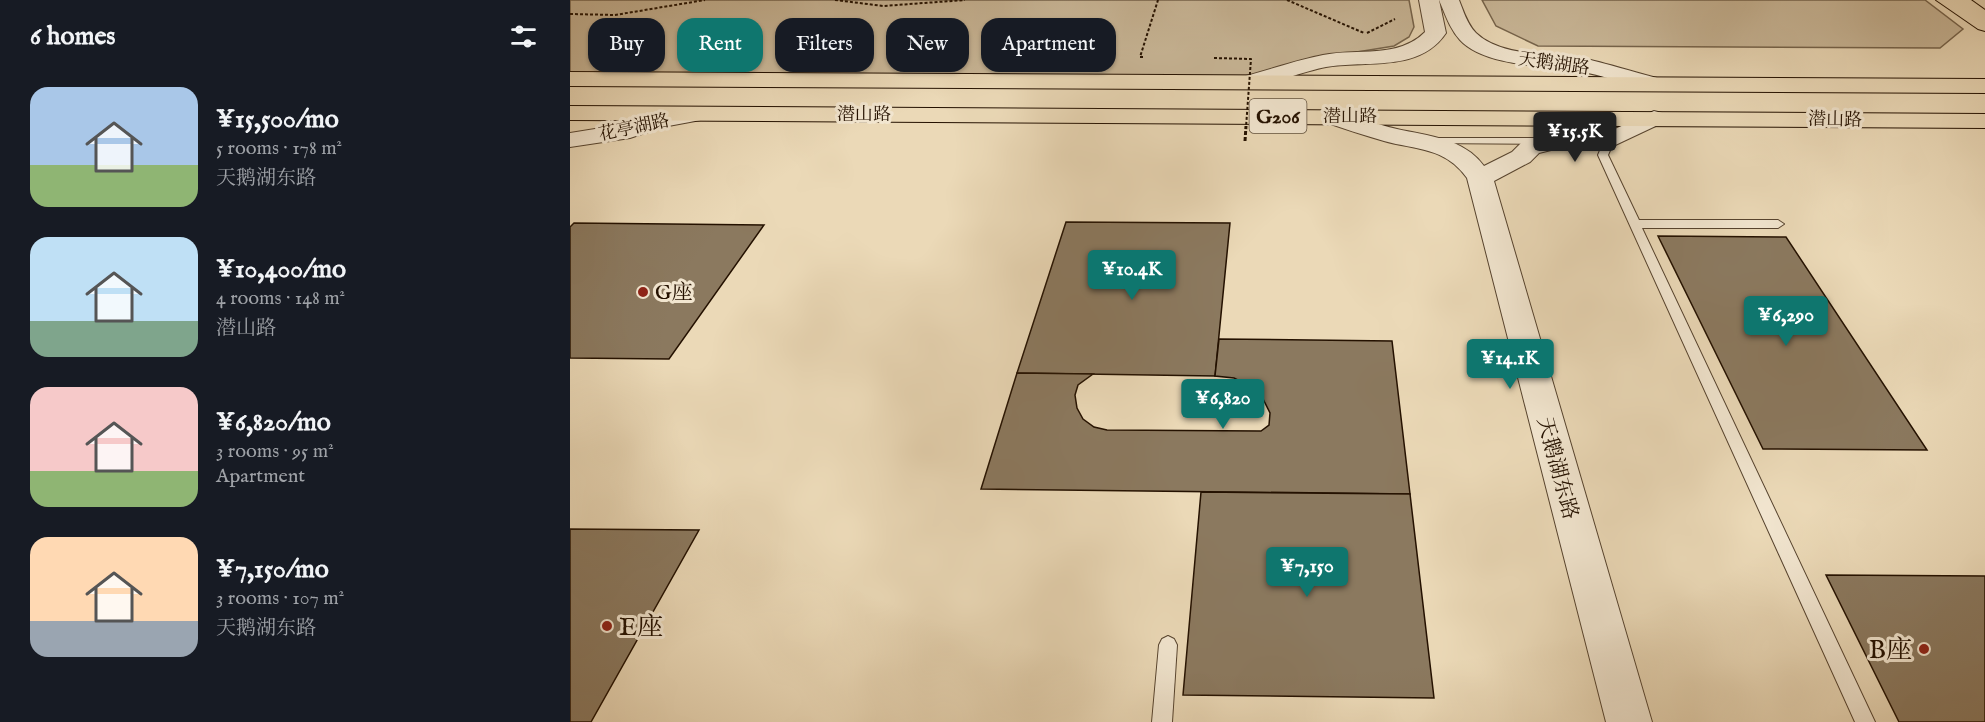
<!DOCTYPE html>
<html lang="en">
<head>
<meta charset="utf-8">
<style>
	body { margin:0; font-family:"IM FELL English","Noto Serif SC",serif; background:#20242c; color:#f1f3f6; height:100vh; display:flex; flex-direction:column; font-size:22px; white-space:nowrap }
	* { box-sizing:border-box; margin:0 }
	p { font-size:20px; color:#9ea1a6 }
	.icon { flex:none; width:33px; height:33px; fill:none; stroke:currentColor; stroke-width:2; stroke-linecap:round; stroke-linejoin:round }
	.map { position:relative; flex:1; overflow:hidden }
	.drawer { display:flex; flex-direction:column; background:#171b24; width:570px }
	.drawer>* { flex:none }
	.guide { position:absolute; left:18px; top:18px; width:570px; height:54px; display:flex; gap:12px }
	.price { position:absolute; translate:-50% -51px; padding:0 14px; border-radius:6px; background:#0f766e; color:#fff; font-size:20px; line-height:39px; filter:drop-shadow(0 2px 3px #0008) }
	.price::after { content:''; position:absolute; left:50%; top:36px; width:18px; height:14px; margin-left:-9px; background:inherit; clip-path:polygon(0 0,100% 0,50% 100%) }
	.price.selected { background:#222; color:#fff }
	ul { padding:0; list-style:none }
	li { display:flex; align-items:center; gap:18px; height:150px; padding:0 30px }
	li span { display:grid; place-items:center; flex:none; width:168px; height:120px; border-radius:18px; color:#555 }
	li>.icon { margin-inline-start:auto }
	span .icon { width:72px; height:72px; fill:#fffc; stroke-width:1 }
	li b { font-size:26px }
	h2 { display:flex; justify-content:space-between; align-items:center; height:72px; padding:0 30px; font-size:26px }
	.tag { padding:0 21px; border-radius:18px; background:#171b24; box-shadow:0 2px 4px #0004; font-size:21px; line-height:54px }
	.tag.selected { background:#0f766e; color:#fff }
	main { display:flex; flex:1; min-height:0 }
	.map>svg:first-child { display:block }
	.green { fill:#c9b798; stroke:#76644c; stroke-width:1.5 }
	.building { fill:#8b795f; stroke:#241100; stroke-width:1.5 }
	.lines { fill:none; stroke-linecap:round; stroke-linejoin:round }
	.service-casing { stroke:#56432e; stroke-width:2 }
	.tertiary-casing { stroke:#56432e; stroke-width:2 }
	.primary-casing { stroke:#241100; stroke-width:2 }
	.trunk-casing { stroke:#241100; stroke-width:2 }
	.path { stroke:#241100; stroke-width:2; stroke-dasharray:3 2; stroke-linecap:butt }
	.service { fill:#f2e6d0; fill-rule:evenodd }
	.tertiary { fill:#f2e6d0; fill-rule:evenodd }
	.primary { fill:#ebd9b7; fill-rule:evenodd }
	.trunk { fill:#ebd9b7; fill-rule:evenodd }
	.path-bridge-far1 { stroke:#241100; stroke-width:2; stroke-dasharray:3 2; stroke-linecap:butt }
	.path-bridge { stroke:#241100; stroke-width:3; stroke-dasharray:4 2; stroke-linecap:butt }
	.poi-dot { fill:#8f2418; stroke:#f2e6d0; stroke-width:2 }
	.labels { text-anchor:middle; stroke-width:6; stroke-linejoin:round; paint-order:stroke }
	.far-street-label { font-size:18px; fill:#241100; stroke:#f2e6d0 }
	.shield { fill:#f2e6d0; stroke:#62513e; stroke-width:1.5 }
	.shield-label { font-size:20px; font-weight:bold; fill:#241100 }
	.poi-label { font-size:21px; fill:#241100; stroke:#f2e6d0; text-anchor:start }
	.street-label { font-size:21px; fill:#241100; stroke:#f2e6d0 }
	.near-poi-label { font-size:26px; fill:#241100; stroke:#f2e6d0; text-anchor:start }
</style>
</head>
<body>
<main>
<section class="drawer">
<h2>6 homes<svg class="icon" aria-label="filters" viewBox="0 0 24 24"><path d="M4 7h16M4 17h16"/><circle cx="9" cy="7" r="2"/><circle cx="15" cy="17" r="2"/></svg></h2>
<ul>
<li><span style="background:linear-gradient(#a9c7e8 65%,#8fb573 0)"><svg class="icon" aria-label="home" viewBox="0 0 24 24"><path d="M3 11l9-7 9 7M6 9v11h12V9"/></svg></span><div><b>¥15,500/mo</b><p>5 rooms · 178 m²</p><p>天鹅湖东路</p></div></li>
<li><span style="background:linear-gradient(#bfe0f5 70%,#7fa58c 0)"><svg class="icon" aria-label="home" viewBox="0 0 24 24"><path d="M3 11l9-7 9 7M6 9v11h12V9"/></svg></span><div><b>¥10,400/mo</b><p>4 rooms · 148 m²</p><p>潜山路</p></div></li>
<li><span style="background:linear-gradient(#f6c9c9 70%,#8fb573 0)"><svg class="icon" aria-label="home" viewBox="0 0 24 24"><path d="M3 11l9-7 9 7M6 9v11h12V9"/></svg></span><div><b>¥6,820/mo</b><p>3 rooms · 95 m²</p><p>Apartment</p></div></li>
<li><span style="background:linear-gradient(#ffd9b3 70%,#9aa5b1 0)"><svg class="icon" aria-label="home" viewBox="0 0 24 24"><path d="M3 11l9-7 9 7M6 9v11h12V9"/></svg></span><div><b>¥7,150/mo</b><p>3 rooms · 107 m²</p><p>天鹅湖东路</p></div></li>
</ul>
</section>
<div class="map">
<svg width="1415" height="722" viewBox="0 0 1415 722">
	<rect width="100%" height="100%" fill="#ebd9b7"/>
	<filter id="stains"><feTurbulence type="fractalNoise" baseFrequency=".00333" numOctaves="4"/><feColorMatrix values="0 0 0 0 .2 0 0 0 0 .09 0 0 0 0 .02 0 0 0 .5 -.17"/></filter>
	<radialGradient id="worn" r=".72"><stop offset=".6" stop-color="#630" stop-opacity="0"/><stop offset="1" stop-color="#630" stop-opacity=".3"/></radialGradient>
	<!-- green -->
	<g class="green">
		<path d="M0,0H839L844,27L839,37L824,46L756,57L684,81L0,79Z"/>
		<path d="M912,0H1355L1393,29L1370,48L968,46L926,26Z"/>
	</g>
	<!-- building -->
	<g class="building">
		<path d="M496,222L660,223L645,376L447,373Z"/>
		<path d="M4,223L194,225L99,359L0,358V227Z"/>
		<path d="M1088,236L1216,237L1357,450L1193,449Z"/>
		<path d="M649,339L822,341L840,494L411,489L447,373L523,374L508,385L505,395L507,408L513,419L524,427L537,430L691,431L699,425L700,413L693,399L682,387L664,378L645,376Z"/>
		<path d="M631,492L840,494L864,698L613,695Z"/>
		<path d="M0,529L129,530L21,722H0Z"/>
		<path d="M1256,575L1415,576V722H1329Z"/>
	</g>
	<g class="lines">
		<!-- service casing -->
		<g class="service-casing">
			<g id="service">
				<path d="M860,138H973L978,141L973,144L856,143L855,141Z"/>
				<path d="M1039,138L1044,141L1038,155L1069,220H1208L1214,224L1208,228H1072L1305,722H1285L1028,155L1034,141Z"/>
				<path d="M598,636L604,639L607,645L602,722H582L589,645L592,639Z"/>
			</g>
		</g>
		<!-- tertiary casing -->
		<g class="tertiary-casing">
			<g id="tertiary">
				<path d="M849,0H869L876,33C849,73 796,60 756,67C731,72 708,82 684,88L676,86L673,81L676,76C702,69 727,60 753,55C788,48 828,59 855,32Z"/>
				<path d="M869,0H889C893,10 897,24 906,33C931,57 979,53 1011,58C1037,63 1062,72 1087,78L1090,83L1087,88L1079,90C1056,84 1032,75 1008,71C975,66 914,66 890,40C880,29 875,14 869,0Z"/>
				<path d="M128,107L136,109L140,114L136,119L93,127L60,138L0,147V133L56,124L88,114Z"/>
				<path d="M760,109C783,114 804,124 827,129C858,136 894,138 914,166L942,152L952,142L985,135L1034,134L1084,111L1092,113L1096,118L1092,123L1039,148L985,149L969,153L960,162L924,181L1082,722H1036L897,178C875,147 846,150 814,141C793,135 772,128 752,121L748,116L752,111Z"/>
			</g>
		</g>
		<!-- primary casing -->
		<g class="primary-casing">
			<g id="primary">
				<path d="M1366,0H1389L1415,16V31L1408,29Z"/>
				<path d="M0,72L1415,79V93L0,86Z"/>
				<path d="M0,106L1415,114V128L0,120Z"/>
			</g>
		</g>
		<!-- trunk casing -->
		<g class="trunk-casing">
			<path id="trunk" d="M1379,0H1401L1415,10V26L1408,24Z"/>
		</g>
		<!-- path -->
		<g class="path">
			<path d="M265,0L313,6L395,0"/>
			<path d="M717,0L794,33"/>
			<path d="M0,14L45,15L135,0"/>
			<path d="M797,33L825,19"/>
			<path d="M573,57H570L588,0"/>
		</g>
		<!-- service -->
		<use href="#service" class="service"/>
		<!-- tertiary -->
		<use href="#tertiary" class="tertiary"/>
		<!-- primary -->
		<use href="#primary" class="primary"/>
		<!-- trunk -->
		<use href="#trunk" class="trunk"/>
		<!-- path-bridge-far1 -->
		<path class="path-bridge-far1" d="M644,58L681,59L676,127"/>
		<!-- path-bridge -->
		<path class="path-bridge" d="M675,141L676,126"/>
	</g>
	<!-- markers -->
	<g class="poi-dot">
		<circle cx="73" cy="292" r="6"/>
		<circle cx="37" cy="626" r="6"/>
		<circle cx="1354" cy="649" r="6"/>
	</g>
	<g class="labels">
		<!-- far-street labels -->
		<g class="far-street-label">
			<text transform="translate(984 63) rotate(8)" y="6">天鹅湖路</text>
			<text x="294" y="120">潜山路</text>
			<text x="780" y="122">潜山路</text>
			<text transform="translate(1265 119) rotate(1)" y="6">潜山路</text>
			<text transform="translate(64 127) rotate(-12)" y="6">花亭湖路</text>
		</g>
		<!-- shield labels -->
		<rect class="shield" x="679.5" y="99" width="57" height="34" rx="4.5"/>
		<g class="shield-label">
			<text x="708" y="123">G206</text>
		</g>
		<!-- poi labels -->
		<g class="poi-label">
			<text x="85" y="299">G座</text>
		</g>
		<!-- street labels -->
		<g class="street-label">
			<text transform="translate(988 468) rotate(75)" y="7">天鹅湖东路</text>
		</g>
		<!-- near-poi labels -->
		<g class="near-poi-label">
			<text x="49" y="635">E座</text>
			<text x="1342" y="658" text-anchor="end">B座</text>
		</g>
	</g>
	<rect width="100%" height="100%" filter="url(#stains)"/>
	<rect width="100%" height="100%" fill="url(#worn)"/>
</svg>
<b class="price selected" style="left:1005px;top:163px">¥15.5K</b>
<b class="price" style="left:562px;top:301px">¥10.4K</b>
<b class="price" style="left:1216px;top:347px">¥6,290</b>
<b class="price" style="left:940px;top:390px">¥14.1K</b>
<b class="price" style="left:653px;top:430px">¥6,820</b>
<b class="price" style="left:737px;top:598px">¥7,150</b>
<div class="guide">
<a class="tag">Buy</a>
<a class="tag selected">Rent</a>
<a class="tag">Filters</a>
<a class="tag">New</a>
<a class="tag">Apartment</a>
</div>
</div>
</main>
</body>
</html>
